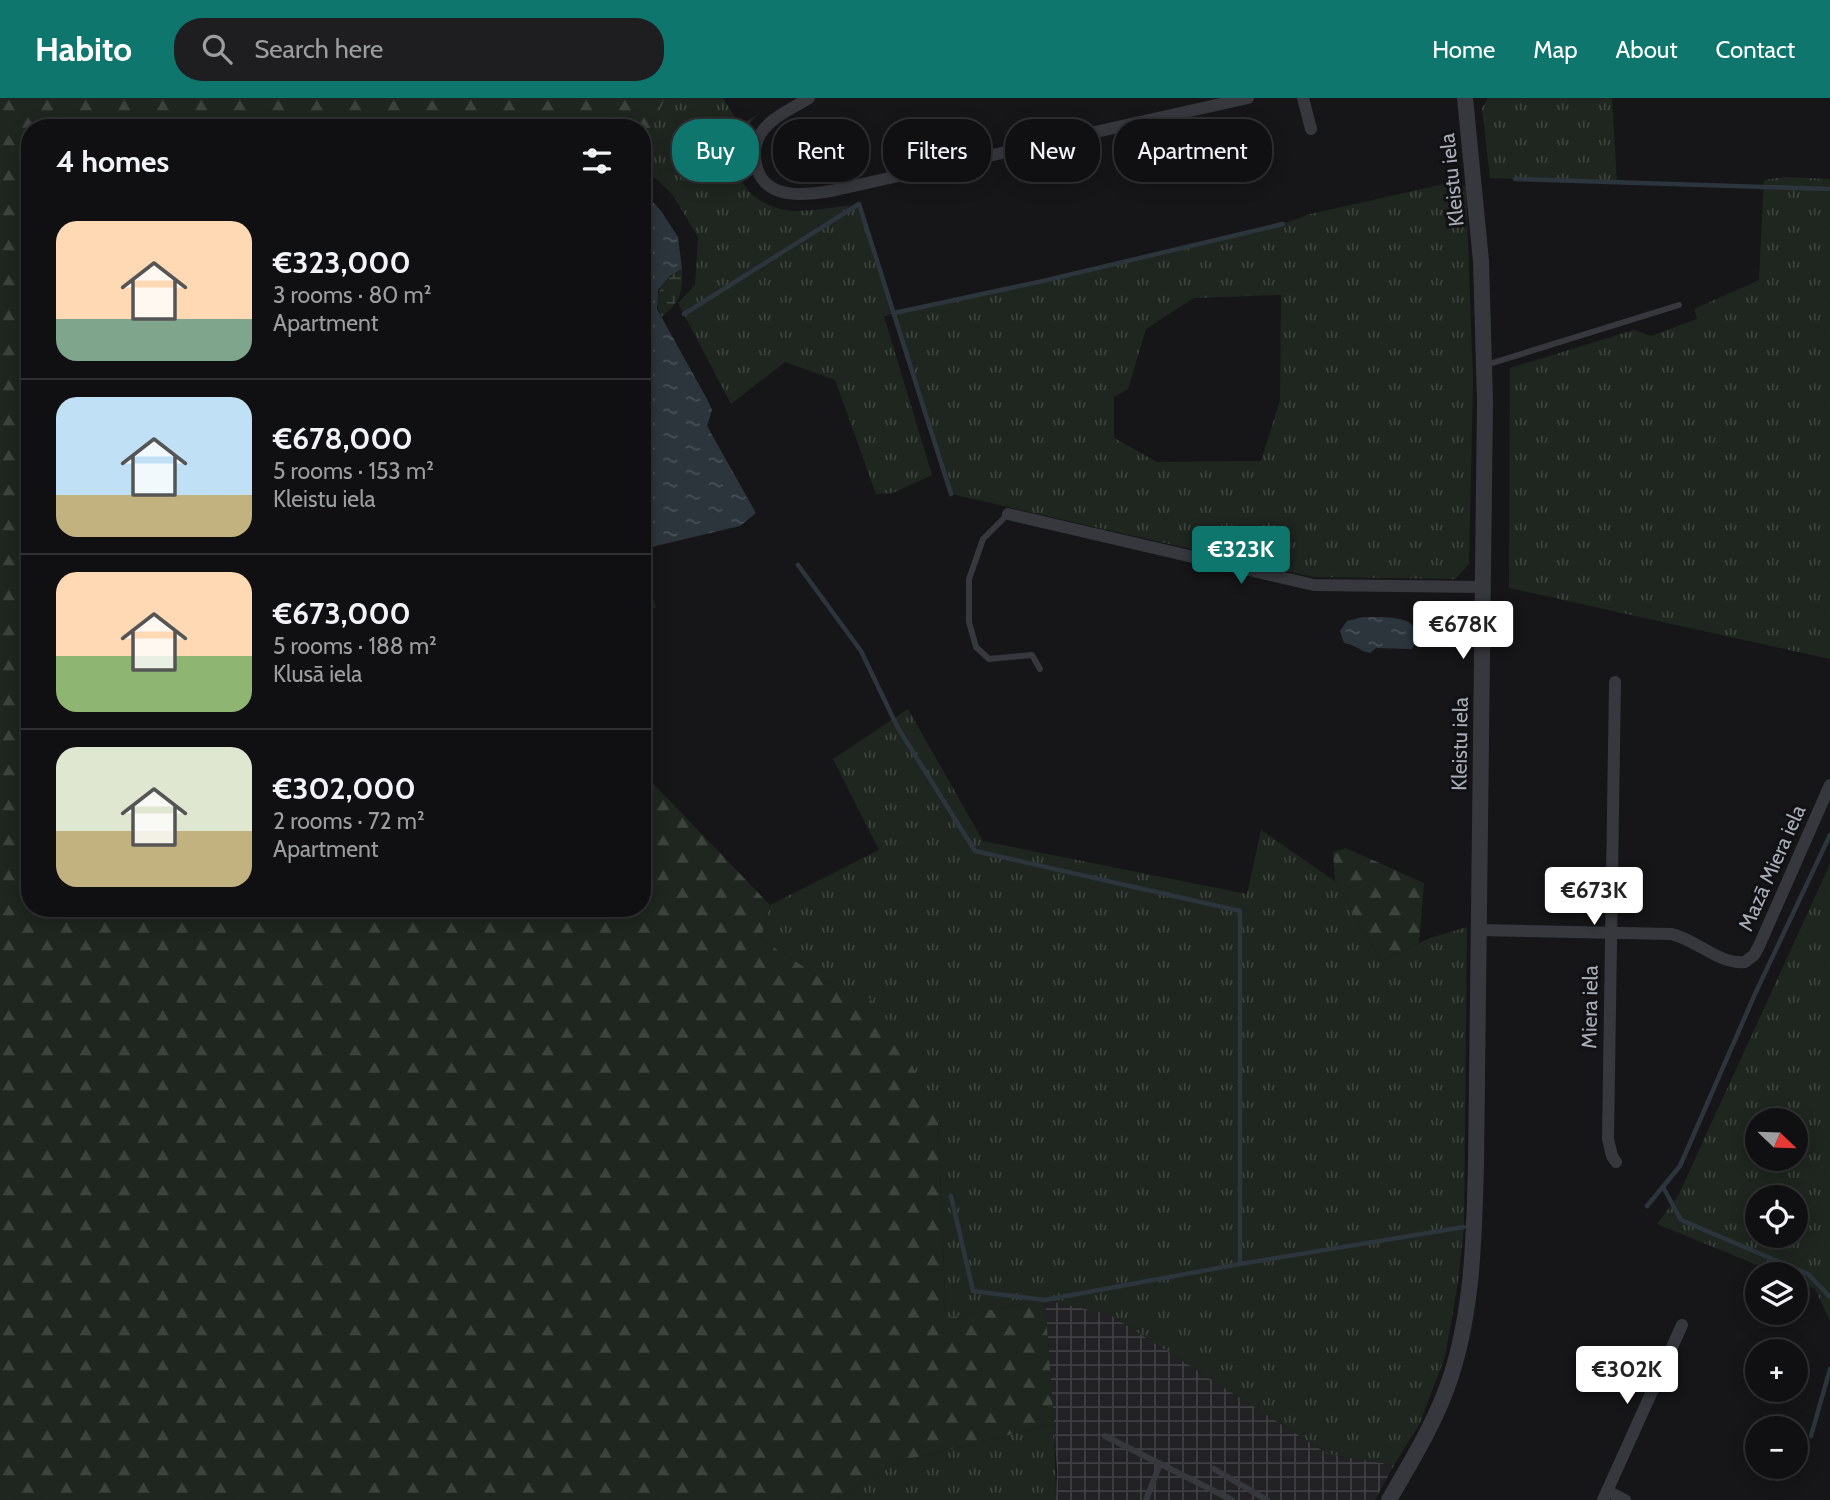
<!DOCTYPE html>
<html lang="en">
<head>
<meta charset="utf-8">
<style>
	body { margin:0; font-family:Cabin,sans-serif; background:#1e1e20; color:#f1f3f6; height:100vh; display:flex; flex-direction:column; font-size:26px; white-space:nowrap }
	* { box-sizing:border-box; margin:0 }
	p { font-size:23px; color:#9c9d9f }
	.icon { flex:none; width:38px; height:38px; fill:none; stroke:currentColor; stroke-width:2; stroke-linecap:round; stroke-linejoin:round }
	.map { position:relative; flex:1; overflow:hidden }
	.drawer { position:absolute; left:21px; top:21px; width:630px; height:798px; display:flex; flex-direction:column; background:#101012; border-radius:28px; box-shadow:0 4px 18px #0003,0 0 0 2px #303032 }
	.drawer>* { flex:none }
	.banner { position:absolute; left:672px; top:21px; width:665px; height:63px; display:flex; gap:14px }
	.needle { width:46px; rotate:113deg }
	.buttons { position:absolute; left:1745px; top:1010px; display:grid; gap:14px }
	.buttons a { display:grid; place-items:center; width:63px; height:63px; border-radius:50%; background:#101012; box-shadow:0 4px 18px #0003,0 0 0 2px #303032; font-size:35px }
	.price { position:absolute; translate:-50% -60px; padding:0 16px; border-radius:7px; background:#fff; color:#222; font-size:23px; line-height:46px; filter:drop-shadow(0 2px 4px #0008) }
	.price::after { content:''; position:absolute; left:50%; top:42px; width:21px; height:16px; margin-left:-10px; background:inherit; clip-path:polygon(0 0,100% 0,50% 100%) }
	.price.selected { background:#0f766e; color:#fff }
	ul { padding:0; list-style:none }
	li { display:flex; align-items:center; gap:21px; height:175px; padding:0 35px }
	li+li { border-top:2px solid #303032 }
	li span { display:grid; place-items:center; flex:none; width:196px; height:140px; border-radius:21px; color:#555 }
	li>.icon { margin-inline-start:auto }
	span .icon { width:84px; height:84px; fill:#fffc; stroke-width:1 }
	li b { font-size:30px }
	h2 { display:flex; justify-content:space-between; align-items:center; height:84px; padding:0 35px; font-size:30px }
	.pill { padding:0 24px; border-radius:28px; background:#101012; box-shadow:0 4px 18px #0003,0 0 0 2px #303032; font-size:24px; line-height:63px }
	.pill.selected { background:#0f766e; color:#fff }
	header { display:flex; align-items:center; gap:42px; box-sizing:border-box; height:98px; padding:0 35px; background:#0f766e; color:#fff }
	header strong { font-size:33px }
	nav { display:flex; gap:38px; margin-inline-start:auto; font-size:24px }
	.search { width:490px; height:63px; background:#1e1e20; display:flex; align-items:center; gap:18px; box-sizing:border-box; padding:0 24px; border-radius:28px; color:#9c9d9f; font-size:26px }
	.map>svg:first-child { display:block }
	.industrial { fill:url(#industrial-grid) }
	.grass { fill:url(#grass-tufts); fill-rule:evenodd }
	.forest { fill:url(#forest-firs) }
	.wetland { fill:url(#wetland-marsh) }
	.water { fill:url(#water-ripples) }
	.lines { fill:none; stroke-linecap:round; stroke-linejoin:round }
	.stream { stroke:#2c353c; stroke-width:4.5 }
	.service { stroke:#37383d; stroke-width:6 }
	.minor { stroke:#37383d; stroke-width:12 }
	.tertiary { stroke:#37383d; stroke-width:16 }
	.labels { text-anchor:middle; stroke-width:6; stroke-linejoin:round; paint-order:stroke }
	.street-label { font-size:21px; fill:#a8adb8; stroke:#111113 }
</style>
</head>
<body>
<header>
<strong>Habito</strong>
<div class="search"><svg class="icon" aria-label="search" viewBox="0 0 24 24"><circle cx="10" cy="10" r="6"/><path d="M15 15l6 6"/></svg>Search here</div>
<nav><a>Home</a><a>Map</a><a>About</a><a>Contact</a></nav>
</header>
<div class="map">
<svg width="1830" height="1402" viewBox="0 0 1830 1402">
	<defs>
		<pattern id="industrial-grid" width="8" height="8" patternUnits="userSpaceOnUse" patternTransform="scale(1.75)"><rect width="8" height="8" fill="#222225"/><path d="M0 4h8M4 0v8" fill="none" stroke="#3f3f43"/></pattern>
		<pattern id="grass-tufts" width="24" height="20" patternUnits="userSpaceOnUse" patternTransform="scale(1.75)"><rect width="24" height="20" fill="#1e261f"/><path d="M3 7l-1-3M5 7V3M7 7l1-3M15 17l-1-3M17 17v-4M19 17l1-3" fill="none" stroke="#3c433d"/></pattern>
		<pattern id="forest-firs" width="22" height="20" patternUnits="userSpaceOnUse" patternTransform="scale(1.75)"><rect width="22" height="20" fill="#1e261f"/><path d="M5 1l3.5 6h-7zM16 11l3.5 6h-7z" fill="#3c433d"/></pattern>
		<pattern id="wetland-marsh" width="20" height="14" patternUnits="userSpaceOnUse" patternTransform="scale(1.75)"><rect width="20" height="14" fill="#1e261f"/><path d="M1 5h8M5 5V1M11 12h8M15 12V8" fill="none" stroke="#3c433d"/></pattern>
		<pattern id="water-ripples" width="26" height="14" patternUnits="userSpaceOnUse" patternTransform="scale(1.75)"><rect width="26" height="14" fill="#2c353c"/><path d="M2 4q2-2 4 0t4 0M15 11q2-2 4 0t4 0" fill="none" stroke="#485056"/></pattern>
	</defs>
	<rect width="100%" height="100%" fill="#161618"/>
	<!-- industrial -->
	<path class="industrial" d="M1045,1202L1109,1216L1328,1356L1394,1367L1375,1402H1056L1057,1372Z"/>
	<!-- grass -->
	<g class="grass">
		<path d="M665,0H723L740,27L758,16C749,26 740,35 737,48C729,84 759,111 793,113C815,113 837,109 859,106L894,215L1043,183L1283,126L1310,116L1444,86L1466,88L1473,283L1469,466L1455,481L1313,479L951,396L893,215L884,218L932,377L893,395L876,396L835,282L785,264L731,306L678,205L695,187L698,139L672,96L655,80L642,75V53ZM1281,197L1280,302L1261,363L1157,364L1114,340V299L1128,291L1146,231L1194,200Z"/>
		<path d="M1488,0H1612L1617,85L1490,80L1482,10Z"/>
		<path d="M1784,79L1830,81V561L1509,490L1510,270L1634,232L1651,238L1697,221L1694,211L1759,182L1764,82Z"/>
		<path d="M908,611L983,743L1247,796L1261,732L1335,783L1381,864L1430,840L1467,829L1464,1129L1458,1184L1445,1259L1419,1327L1394,1367L1328,1356L1109,1216L1045,1202L946,1220L938,1022L846,896L761,841L770,807L879,752L833,661Z"/>
		<path d="M1830,766V1223L1815,1191L1796,1183V1176H1779L1657,1126L1678,1098ZM1796,1022V1060H1757V1022ZM1796,1099V1138H1757V1099Z"/>
		<path d="M1054,1326L1056,1402H837L897,1364Z"/>
	</g>
	<!-- forest -->
	<g class="forest">
		<path d="M0,0H665L642,53V30H30V810H642V674L770,807L761,841L846,896H866L895,932L938,1022L946,1220L1045,1202L1054,1326L897,1364L837,1402H0Z"/>
		<path d="M642,467L656,509L642,517Z"/>
		<path d="M1346,750L1424,785L1419,845L1381,864L1335,783L1333,754Z"/>
	</g>
	<!-- wetland -->
	<path class="wetland" d="M682,171C683,196 680,203 662,219C649,198 664,181 682,171Z"/>
	<!-- water -->
	<g class="water">
		<path d="M642,92L661,113L678,139L682,171L670,178L658,192L657,211L707,301L712,312L707,328L756,415L740,428L643,451Z"/>
		<path d="M1363,519C1385,519 1431,516 1412,551L1376,550L1370,555C1359,553 1357,547 1344,545L1340,533L1347,523Z"/>
	</g>
	<g class="lines">
		<!-- stream -->
		<g class="stream">
			<path d="M1515,81L1830,91"/>
			<path d="M894,215L1043,183L1283,126"/>
			<path d="M684,216L859,106L951,396"/>
			<path d="M798,467L861,553L898,630L975,753L1240,813V1166"/>
			<path d="M1663,1089L1681,1122L1808,1176L1830,1199"/>
			<path d="M951,1098L973,1193L1045,1202L1240,1166L1464,1129"/>
			<path d="M1647,1108L1680,1068L1755,896L1830,737"/>
			<path d="M1811,1338L1830,1271"/>
		</g>
		<!-- service -->
		<g class="service">
			<path d="M1486,267L1679,207"/>
			<path d="M1008,416L983,441L969,481V524L976,549L989,561L1032,557L1040,571"/>
			<path d="M1105,1338L1232,1402"/>
			<path d="M1214,1371L1267,1402"/>
			<path d="M1146,1402L1160,1366"/>
		</g>
		<!-- minor -->
		<g class="minor">
			<path d="M809,0C792,11 766,21 758,41C753,52 754,62 758,73C769,102 806,97 831,93L1248,0"/>
			<path d="M1303,0L1311,31"/>
			<path d="M1008,416L1314,487L1482,489"/>
			<path d="M1615,584L1608,1041L1612,1058L1616,1064"/>
			<path d="M1479,832L1671,836C1696,841 1719,867 1745,864L1754,857L1759,848L1830,687"/>
			<path d="M1607,1393L1625,1402"/>
			<path d="M1603,1402L1682,1227"/>
		</g>
		<!-- tertiary -->
		<path class="tertiary" d="M1389,1402C1412,1362 1437,1322 1451,1278C1473,1210 1474,1138 1476,1067L1485,304L1481,163L1465,0"/>
	</g>
	<g class="labels">
		<!-- street labels -->
		<g class="street-label">
			<text transform="translate(1452 82) rotate(-96)" y="7">Kleistu iela</text>
			<text transform="translate(1460 646) rotate(-89)" y="7">Kleistu iela</text>
			<text transform="translate(1772 770) rotate(-66)" y="7">Mazā Miera iela</text>
			<text transform="translate(1590 909) rotate(-89)" y="7">Miera iela</text>
		</g>
	</g>
</svg>
<div class="buttons">
<a><svg class="needle" viewBox="-14 -14 28 28"><path d="M0-13l5 13h-10z" fill="#e53935"/><path d="M0 13l5-13h-10z" fill="#9c9d9f"/></svg></a>
<a><svg class="icon" aria-label="locate" viewBox="0 0 24 24"><circle cx="12" cy="12" r="6"/><path d="M12 2v4M12 18v4M2 12h4M18 12h4"/></svg></a>
<a><svg class="icon" aria-label="layers" viewBox="0 0 24 24"><path d="M12 4l9 5-9 5-9-5zM3 14l9 5 9-5"/></svg></a>
<a>+</a>
<a>−</a>
</div>
<b class="price selected" style="left:1241px;top:488px">€323K</b>
<b class="price" style="left:1463px;top:563px">€678K</b>
<b class="price" style="left:1594px;top:829px">€673K</b>
<b class="price" style="left:1627px;top:1308px">€302K</b>
<div class="banner">
<a class="pill selected">Buy</a>
<a class="pill">Rent</a>
<a class="pill">Filters</a>
<a class="pill">New</a>
<a class="pill">Apartment</a>
</div>
<section class="drawer">
<h2>4 homes<svg class="icon" aria-label="filters" viewBox="0 0 24 24"><path d="M4 7h16M4 17h16"/><circle cx="9" cy="7" r="2"/><circle cx="15" cy="17" r="2"/></svg></h2>
<ul>
<li><span style="background:linear-gradient(#ffd9b3 70%,#7fa58c 0)"><svg class="icon" aria-label="home" viewBox="0 0 24 24"><path d="M3 11l9-7 9 7M6 9v11h12V9"/></svg></span><div><b>€323,000</b><p>3 rooms · 80 m²</p><p>Apartment</p></div></li>
<li><span style="background:linear-gradient(#bfe0f5 70%,#c2b280 0)"><svg class="icon" aria-label="home" viewBox="0 0 24 24"><path d="M3 11l9-7 9 7M6 9v11h12V9"/></svg></span><div><b>€678,000</b><p>5 rooms · 153 m²</p><p>Kleistu iela</p></div></li>
<li><span style="background:linear-gradient(#ffd9b3 60%,#8fb573 0)"><svg class="icon" aria-label="home" viewBox="0 0 24 24"><path d="M3 11l9-7 9 7M6 9v11h12V9"/></svg></span><div><b>€673,000</b><p>5 rooms · 188 m²</p><p>Klusā iela</p></div></li>
<li><span style="background:linear-gradient(#dfe7d0 60%,#c2b280 0)"><svg class="icon" aria-label="home" viewBox="0 0 24 24"><path d="M3 11l9-7 9 7M6 9v11h12V9"/></svg></span><div><b>€302,000</b><p>2 rooms · 72 m²</p><p>Apartment</p></div></li>
</ul>
</section>
</div>
</body>
</html>
